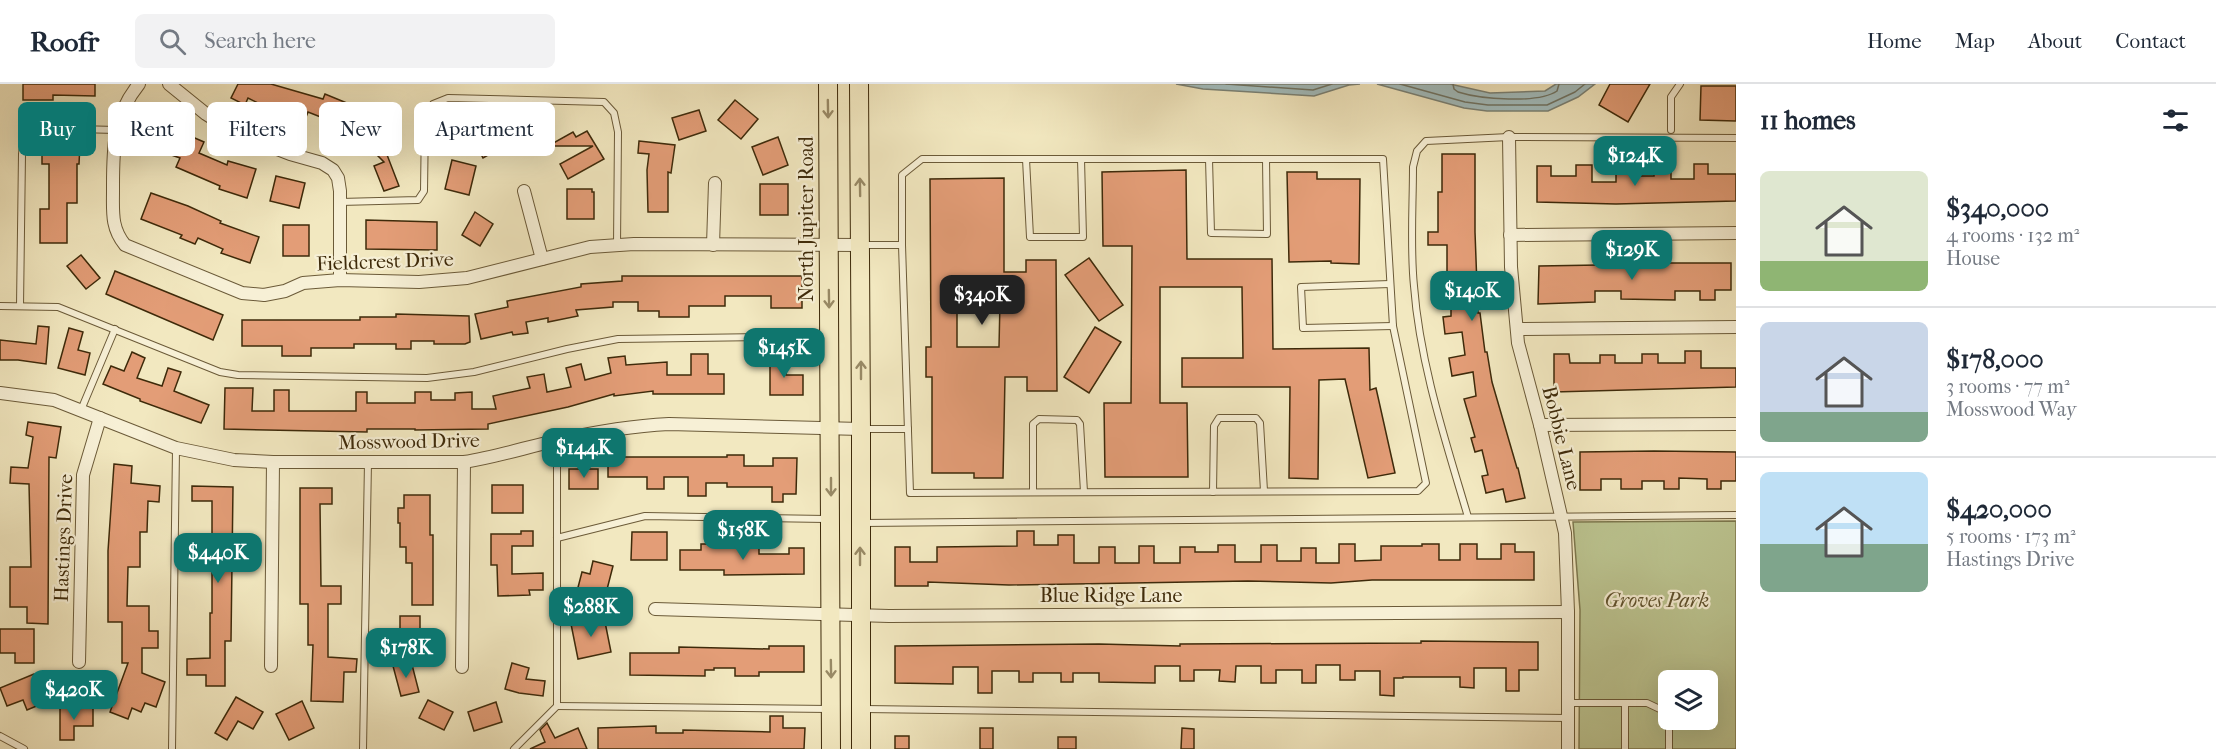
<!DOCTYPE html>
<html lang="en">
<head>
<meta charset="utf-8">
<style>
	body { margin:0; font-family:"IM FELL French Canon",serif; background:#f2f2f3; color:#1f2937; height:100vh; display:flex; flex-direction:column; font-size:22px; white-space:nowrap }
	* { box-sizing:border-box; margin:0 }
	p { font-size:20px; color:#747a83 }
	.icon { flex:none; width:33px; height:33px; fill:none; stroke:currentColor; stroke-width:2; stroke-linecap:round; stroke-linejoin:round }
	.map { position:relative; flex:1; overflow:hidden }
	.drawer { display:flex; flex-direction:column; background:#fff; width:480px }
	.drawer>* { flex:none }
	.top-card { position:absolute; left:18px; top:18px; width:570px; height:54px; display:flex; gap:12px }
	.controls { position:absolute; left:1658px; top:586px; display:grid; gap:12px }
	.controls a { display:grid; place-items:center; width:60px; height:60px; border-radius:9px; background:#fff; box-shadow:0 6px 24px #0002; font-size:30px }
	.price { position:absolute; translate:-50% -51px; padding:0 14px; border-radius:12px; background:#0f766e; color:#fff; font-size:20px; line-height:39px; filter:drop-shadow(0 2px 3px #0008) }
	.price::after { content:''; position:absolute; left:50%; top:36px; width:18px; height:14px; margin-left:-9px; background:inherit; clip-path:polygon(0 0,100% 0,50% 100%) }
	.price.selected { background:#222; color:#fff }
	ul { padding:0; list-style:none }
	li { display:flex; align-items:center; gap:18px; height:150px; padding:0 24px }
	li+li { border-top:2px solid #e0e1e3 }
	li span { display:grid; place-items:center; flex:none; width:168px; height:120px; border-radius:9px; color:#555 }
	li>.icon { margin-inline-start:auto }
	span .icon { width:72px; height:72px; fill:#fffc; stroke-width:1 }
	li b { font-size:26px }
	h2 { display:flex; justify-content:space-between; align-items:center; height:72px; padding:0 24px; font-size:26px }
	.pill { padding:0 21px; border-radius:9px; background:#fff; box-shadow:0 6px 24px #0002; font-size:21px; line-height:54px }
	.pill.selected { background:#0f766e; color:#fff }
	header { display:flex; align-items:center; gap:36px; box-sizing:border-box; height:84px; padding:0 30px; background:#fff; border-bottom:2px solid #e0e1e3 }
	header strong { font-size:28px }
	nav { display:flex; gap:33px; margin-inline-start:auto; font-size:21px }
	.search { width:420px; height:54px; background:#f2f2f3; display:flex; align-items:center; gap:15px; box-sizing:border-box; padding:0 21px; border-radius:9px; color:#747a83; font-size:22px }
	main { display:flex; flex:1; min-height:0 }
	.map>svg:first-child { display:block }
	.green { fill:#bcc591; stroke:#7d784e; stroke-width:1.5; fill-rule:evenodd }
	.water { fill:#a2bdbe; stroke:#7a8276; stroke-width:1.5 }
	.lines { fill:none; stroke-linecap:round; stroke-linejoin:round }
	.shore { stroke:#707464; stroke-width:1.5 }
	.building { fill:#e39d77; stroke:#3e2a0a; stroke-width:1.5; fill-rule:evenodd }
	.service-casing { stroke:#6b5a38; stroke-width:8 }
	.minor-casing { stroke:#6b5a38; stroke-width:14 }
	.primary-casing { stroke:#3e2a0a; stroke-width:20 }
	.service { stroke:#f7f0d6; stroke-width:6 }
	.minor { stroke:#f7f0d6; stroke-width:12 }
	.primary { stroke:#f2e8c0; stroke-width:18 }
	.oneway { stroke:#988965 }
	.labels { text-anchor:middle; stroke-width:4.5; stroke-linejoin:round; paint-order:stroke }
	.street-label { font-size:20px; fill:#3e2a0a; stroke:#f7f0d6 }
	.park-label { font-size:20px; font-style:italic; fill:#5e512c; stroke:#f7f0d6 }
</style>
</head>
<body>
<header>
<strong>Roofr</strong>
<div class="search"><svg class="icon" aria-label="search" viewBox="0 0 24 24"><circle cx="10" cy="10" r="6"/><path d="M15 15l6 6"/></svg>Search here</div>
<nav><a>Home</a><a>Map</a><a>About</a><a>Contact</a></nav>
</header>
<main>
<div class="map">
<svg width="1736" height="665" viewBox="0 0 1736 665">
	<rect width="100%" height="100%" fill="#f2e8c0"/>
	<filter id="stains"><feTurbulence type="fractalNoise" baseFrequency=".00333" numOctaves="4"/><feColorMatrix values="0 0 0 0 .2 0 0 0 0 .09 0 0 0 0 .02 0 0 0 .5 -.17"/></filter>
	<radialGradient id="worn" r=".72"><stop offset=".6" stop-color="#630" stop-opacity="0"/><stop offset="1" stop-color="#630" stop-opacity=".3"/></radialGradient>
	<!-- green -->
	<path class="green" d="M1736,437V665H1579L1580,526L1573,438ZM1668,597H1707V636H1668Z"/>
	<!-- water -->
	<g class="water">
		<path d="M1176,0H1360L1349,1L1314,12L1203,5Z"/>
		<path d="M1377,0H1450L1490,9L1545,7L1556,0H1595L1578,13L1548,27H1487L1464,24Z"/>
	</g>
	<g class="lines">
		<!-- shore -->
		<g class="shore">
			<path d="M1226,0L1313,6L1332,0"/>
			<path d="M1400,0L1465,18L1488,21H1547L1575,8L1585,0"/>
			<path d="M1453,0L1454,5L1458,8C1480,15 1538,20 1557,7L1559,0"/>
		</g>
	</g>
	<!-- building -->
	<g class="building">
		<path d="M23,0H95V12L53,11V16H23Z"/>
		<path d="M238,0H271L323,15L325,10L354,22L346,43L308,28L306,33L291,29L287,40L272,35L274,27L248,14L245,21L231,14Z"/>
		<path d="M1610,0H1650L1628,38L1599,21Z"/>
		<path d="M1701,2H1736V37L1700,36Z"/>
		<path d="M735,16L758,35L741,55L718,36Z"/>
		<path d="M699,26L706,47L679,56L672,34Z"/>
		<path d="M518,27H530V30H548V62H518Z"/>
		<path d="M373,31L394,52L384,63L399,102L384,107L374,82L384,78L355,49Z"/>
		<path d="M149,33L178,43L176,46L204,58L199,69L227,81L228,77L256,85L247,114L219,105L220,102L176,83L180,74L140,60Z"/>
		<path d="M485,44L497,66L483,74L471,51Z"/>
		<path d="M587,47L604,75L568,95L560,80L593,62H548L573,48L576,53Z"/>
		<path d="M42,50L74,51V60H80L79,80H77V119H67V159H40V125H49V80H42Z"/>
		<path d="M778,53L788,81L763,91L752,63Z"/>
		<path d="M639,57L675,61L671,89L668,88V128H648L647,86L649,70L638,69Z"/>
		<path d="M1442,70H1475V148L1478,229H1480L1485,268H1487L1492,298L1517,384H1518L1525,414L1506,418L1503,405L1486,409L1482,392L1488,391L1482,366L1475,368L1471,354L1475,353L1464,315L1476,312L1473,288L1452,292L1449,274L1465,271L1462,248L1445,250L1443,233L1451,232V211H1439V190H1447V161H1428V148H1438V108H1442Z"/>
		<path d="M452,76L476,82L469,111L445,105Z"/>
		<path d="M1654,80H1671V95H1694V80H1708V90H1736V117L1616,120L1537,118V82H1551V92H1576V81H1592V98H1616V81H1630V92H1654Z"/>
		<path d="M1186,86L1187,175H1272L1273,265L1369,264L1370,306L1376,304L1395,389L1368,394L1345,295L1319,296L1318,395L1289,394L1290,303H1182V274H1243L1242,203H1160V319H1187L1188,393H1105L1104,319H1131L1132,162H1103L1102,88Z"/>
		<path d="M1287,88H1317V95H1360L1359,180L1331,179V177L1289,178Z"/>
		<path d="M276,92L305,99L299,124L270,117Z"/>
		<path d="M1004,94V188H1026V176H1056L1057,307H1027V293H1005L1003,394H974V389H932V293H926V263H931L930,95ZM957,218H1000L999,263H957Z"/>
		<rect x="760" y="100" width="28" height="31"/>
		<path d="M567,105H592V108H594V135H567Z"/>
		<path d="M151,109L188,122L221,137L220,139L259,153L250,179L221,169L223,165L198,154L195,160L180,154L182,151L141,135Z"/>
		<path d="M475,128L493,140L480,162L462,151Z"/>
		<path d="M366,136L437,138V166L366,165Z"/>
		<rect x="283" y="141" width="26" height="31"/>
		<path d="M81,171L100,194L86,205L67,182Z"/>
		<path d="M1089,174L1123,221L1099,237L1065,191Z"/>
		<path d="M1660,179H1731V206H1715V216H1700V207H1675V216L1621,215V207H1595V218L1538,220L1539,182L1660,180Z"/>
		<path d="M115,187L223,231L213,256L106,210Z"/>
		<path d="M622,192H802V224H771V212H725V222H689V233H659V227H638V218H613V223L576,226L578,232L548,238V234L526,238L528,249L513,251L512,248L481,255L475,230L508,223L507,217L581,203V200L622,197Z"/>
		<path d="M396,230L469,232L470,258L465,260H434V257H411V265H396V260H354V264H311V272H282V262H242V236H360V233H396Z"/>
		<path d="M38,242L49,243L46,280L18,276H0V256L36,260Z"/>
		<path d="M1095,243L1121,258L1089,309L1064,293Z"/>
		<path d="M69,244L83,248L78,266L90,269L85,291L58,284Z"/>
		<path d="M1685,267H1701V284H1736V303L1554,308V270H1569L1570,279H1600V271H1615V279H1642V270H1658V279H1685Z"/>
		<path d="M132,268L145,274L137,294L162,302L168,284L181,288L174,307L209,321L201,339L140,317V315L103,300L111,282L124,287Z"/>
		<path d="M691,270H708V290H724V310H653V307L614,312V310L568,323L488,340V345L415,346V345H367V348L224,345L225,304H253L252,327H274V306H289V327H356V308H367V319H415V308H431V316H455V309L472,308V325H496L493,312L530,304L527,293L544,290L547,308L571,303L566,284L581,280L585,296L611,289L608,274L625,272L626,281L667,278V291H691Z"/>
		<path d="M770,272H786V291H803V311H770Z"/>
		<path d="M28,338L61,343L56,374L49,373L48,540L27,539V523H10V483H31L29,400L10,399L11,383L28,384L33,353L26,351Z"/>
		<path d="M1654,367L1736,368V397H1721V405H1707V395L1679,394V405H1664V397H1642V405H1621V395H1601V406H1580V368Z"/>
		<path d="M727,371H744V382H773V374H797L796,410H783V418H772V403H727V399H706V412H688V393H664V405H647V393H608V373H727Z"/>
		<path d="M114,380L132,382L131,399L160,402L159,418L148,417L147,448H140V483H128L127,522H149V547H158V564H142V589L165,598L156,623L145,619L141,628L132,624L128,635L110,628L128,579H122V538H108V467Z"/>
		<rect x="569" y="385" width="29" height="20"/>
		<rect x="492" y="401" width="31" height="28"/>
		<path d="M192,402L233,403L231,557H225V602H206V591H187V575L210,574V529H212V417H192Z"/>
		<path d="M300,404H332V420H320L321,502H341V520H328V573L357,575L356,588H344L343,618L311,617L313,561H308V520H300Z"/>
		<path d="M404,411H430V451H433V521H412V479H406V463H400V439H398V424H404Z"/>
		<path d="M521,447H533V462H512V490L543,489V506H529L530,511L498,512L497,481H491V450H521Z"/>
		<path d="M1017,447H1034V461H1058V451H1074V479H1099V463H1115V479H1139V462H1154V479H1180V463H1195V468H1218V461H1235V478H1261V461H1277V477H1301V464H1316V479H1339V460H1355V477L1381,476V462H1422V460H1439V476H1460V460H1477V475H1501V460H1515V468H1534V496H1372L1331,499L1248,497L1009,501L928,498V502H895V463H910V478H937V463L1017,462Z"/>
		<path d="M632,448H667V476H631Z"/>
		<path d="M701,460H716V464H759V470H789V464H804V490L724,491V486H680V466H701Z"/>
		<path d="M593,477L613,482L604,517L587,513L586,517L575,515L582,488L590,490Z"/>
		<path d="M400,532H420V563H387V548H400Z"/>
		<path d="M604,533L611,568L578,575L571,540Z"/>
		<path d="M0,545H34V579H15V569H0Z"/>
		<path d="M1421,557L1538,558V586H1519V607H1506V584H1474V604L1460,603V593H1403V594H1394V612L1380,611V587H1355V596H1340V581H1316V599H1302V586H1276V599H1261V582H1236L1235,598L1219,597L1220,586H1194V597H1180V582H1155V599L1099,598V589H1073V598H1061V589H1033V598H1019V587H992V609H978V583H953V600L895,599V562L1099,560L1180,562V560L1421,559Z"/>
		<path d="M769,562H804V588H759V592H735V584H714V586H705V592L630,591V569H679V563L769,565Z"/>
		<path d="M411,577L419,608L401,612L393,582Z"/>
		<path d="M512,579L529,584L526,595L545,597L543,612L519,609L505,605Z"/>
		<path d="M34,590L46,618L27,626L23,616L7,622L0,604Z"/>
		<path d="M236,613L263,628L253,645L238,637L227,656L215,649Z"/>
		<path d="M428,616L453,628L444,646L419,634Z"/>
		<path d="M302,617L314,644L289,656L276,630Z"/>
		<path d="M496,618L502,638L474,647L468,628Z"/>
		<path d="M60,623L93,624V642H74V656H60Z"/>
		<path d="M770,632H783V644H805L804,665H598V644L656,642V649H683V646L770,648Z"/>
		<path d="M547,639L555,654L578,644L587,665H530L545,658L540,646Z"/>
		<rect x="980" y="644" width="13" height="21"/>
		<path d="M1182,644L1194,645V665H1181Z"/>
		<rect x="895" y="652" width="14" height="13"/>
		<rect x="1058" y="653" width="18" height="12"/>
	</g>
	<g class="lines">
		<!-- service casing -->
		<g class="service-casing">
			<g id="service">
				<path d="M1671,46V13L1680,0"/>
				<path d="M1026,75L1030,153H1083L1081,75"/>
				<path d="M1209,75L1211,149L1267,150L1266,75"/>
				<path d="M340,118L418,116L424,107L425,36L433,20L448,14L604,18L614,29L618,48L617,161"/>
				<path d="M861,161H902V91L922,75H1383L1393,242L1426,399L1418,407L910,409L902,161"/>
				<path d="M1390,200L1301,203L1303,244L1393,242"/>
				<path d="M0,222L58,223L220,288L238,291L427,294L474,288L567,265L618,255L826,252"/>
				<path d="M20,222L22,70L24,52L38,44L116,46"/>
				<path d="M81,326L115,245"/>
				<path d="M862,345H908"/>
				<path d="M1033,408V340L1039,335L1077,336L1080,340L1084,408"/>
				<path d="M1213,408L1214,342L1219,334H1256L1260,339L1264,407"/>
				<path d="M1468,433C1446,358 1420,281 1414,202C1410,163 1413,122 1413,83L1417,67L1426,57L1509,53L1736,54"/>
				<path d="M864,439L1736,431"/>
				<path d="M557,454L645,432L826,435"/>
				<path d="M1568,619H1647L1666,628L1668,634"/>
				<path d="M1625,620V665"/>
				<path d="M557,622L829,625"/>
				<path d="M864,625L1568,634"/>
				<path d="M1669,636V665"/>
				<path d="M0,652L24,665"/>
				<path d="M172,665L176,365"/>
				<path d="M363,665L368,378"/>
				<path d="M514,665L557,622V356"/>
			</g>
		</g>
		<!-- minor casing -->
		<g class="minor-casing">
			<g id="minor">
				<path d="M139,0C112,33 113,67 113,107C113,128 111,144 125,161L242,209L264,211L285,207L303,199L340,196L419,198L467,194L590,163L634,160L860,161"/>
				<path d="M169,0L206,30L236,49L290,70L322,79L333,86L338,94L340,107V196"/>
				<path d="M1509,53L1511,183L1518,259L1540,341L1565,449L1568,528V665"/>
				<path d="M524,107L542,175"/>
				<path d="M1510,151L1736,149"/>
				<path d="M713,161L715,99"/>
				<path d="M1517,245L1736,243"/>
				<path d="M0,309L54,316L176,364L234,376L273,378H464C496,373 527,363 559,356C595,348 631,342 669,340L861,345"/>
				<path d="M1540,341L1736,340"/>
				<path d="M655,525L889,532L1568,528"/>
				<path d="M79,578L83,391L100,334"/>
				<path d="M271,582L273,378"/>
				<path d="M462,583L464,378"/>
			</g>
		</g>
		<!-- primary casing -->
		<g class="primary-casing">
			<g id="primary">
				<path d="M828,0L831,665"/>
				<path d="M859,0L861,345V665"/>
			</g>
		</g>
		<!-- service -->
		<use href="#service" class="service"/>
		<!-- minor -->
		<use href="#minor" class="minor"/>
		<!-- primary -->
		<use href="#primary" class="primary"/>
	</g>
	<!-- one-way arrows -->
	<defs><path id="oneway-shaft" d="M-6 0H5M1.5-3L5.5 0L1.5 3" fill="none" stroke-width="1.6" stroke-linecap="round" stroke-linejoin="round" transform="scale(1.5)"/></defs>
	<g class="oneway">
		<use href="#oneway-shaft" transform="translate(828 25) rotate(89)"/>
		<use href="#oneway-shaft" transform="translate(860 103) rotate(-91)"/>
		<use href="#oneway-shaft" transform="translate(829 215) rotate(89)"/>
		<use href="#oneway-shaft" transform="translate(861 286) rotate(-90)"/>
		<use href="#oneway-shaft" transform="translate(831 403) rotate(90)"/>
		<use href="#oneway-shaft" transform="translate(860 472) rotate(-90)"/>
		<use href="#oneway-shaft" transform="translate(831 585) rotate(89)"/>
	</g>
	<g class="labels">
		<!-- street labels -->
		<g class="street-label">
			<text transform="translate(806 135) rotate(-90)" y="7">North Jupiter Road</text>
			<text transform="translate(385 177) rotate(-2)" y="7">Fieldcrest Drive</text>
			<text transform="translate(1562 354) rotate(76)" y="7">Bobbie Lane</text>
			<text transform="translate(409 357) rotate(-1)" y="7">Mosswood Drive</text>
			<text transform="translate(63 454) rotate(-88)" y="7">Hastings Drive</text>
			<text x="1111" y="518">Blue Ridge Lane</text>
		</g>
		<!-- park labels -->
		<g class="park-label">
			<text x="1657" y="523">Groves Park</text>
		</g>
	</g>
	<rect width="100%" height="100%" filter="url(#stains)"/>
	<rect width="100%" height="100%" fill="url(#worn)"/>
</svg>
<div class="controls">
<a><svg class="icon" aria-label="layers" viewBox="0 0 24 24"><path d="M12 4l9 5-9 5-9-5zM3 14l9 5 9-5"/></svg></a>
</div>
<b class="price" style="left:1635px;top:103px">$124K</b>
<b class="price" style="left:1632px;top:197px">$129K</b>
<b class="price" style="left:1472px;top:238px">$140K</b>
<b class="price selected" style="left:982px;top:242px">$340K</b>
<b class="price" style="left:784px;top:295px">$145K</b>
<b class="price" style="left:584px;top:395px">$144K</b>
<b class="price" style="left:743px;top:477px">$158K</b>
<b class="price" style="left:218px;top:500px">$440K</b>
<b class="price" style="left:591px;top:554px">$288K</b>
<b class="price" style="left:406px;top:595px">$178K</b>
<b class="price" style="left:74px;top:637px">$420K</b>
<div class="top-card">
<a class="pill selected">Buy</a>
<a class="pill">Rent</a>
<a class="pill">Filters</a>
<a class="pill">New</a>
<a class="pill">Apartment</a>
</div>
</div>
<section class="drawer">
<h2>11 homes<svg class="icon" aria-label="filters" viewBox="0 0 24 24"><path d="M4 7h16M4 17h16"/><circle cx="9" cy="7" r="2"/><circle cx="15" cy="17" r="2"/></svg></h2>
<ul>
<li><span style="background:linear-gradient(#dfe7d0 75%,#8fb573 0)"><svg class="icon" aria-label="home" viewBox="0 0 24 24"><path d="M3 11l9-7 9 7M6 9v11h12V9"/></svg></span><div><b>$340,000</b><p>4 rooms · 132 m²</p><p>House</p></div></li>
<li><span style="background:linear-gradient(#c9d6e8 75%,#7fa58c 0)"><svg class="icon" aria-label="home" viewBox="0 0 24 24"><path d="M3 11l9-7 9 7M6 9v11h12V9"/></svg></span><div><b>$178,000</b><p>3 rooms · 77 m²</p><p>Mosswood Way</p></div></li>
<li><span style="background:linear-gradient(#bfe0f5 60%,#7fa58c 0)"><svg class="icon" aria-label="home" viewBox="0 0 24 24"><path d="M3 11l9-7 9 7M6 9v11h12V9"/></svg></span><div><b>$420,000</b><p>5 rooms · 173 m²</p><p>Hastings Drive</p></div></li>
</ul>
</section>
</main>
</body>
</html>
